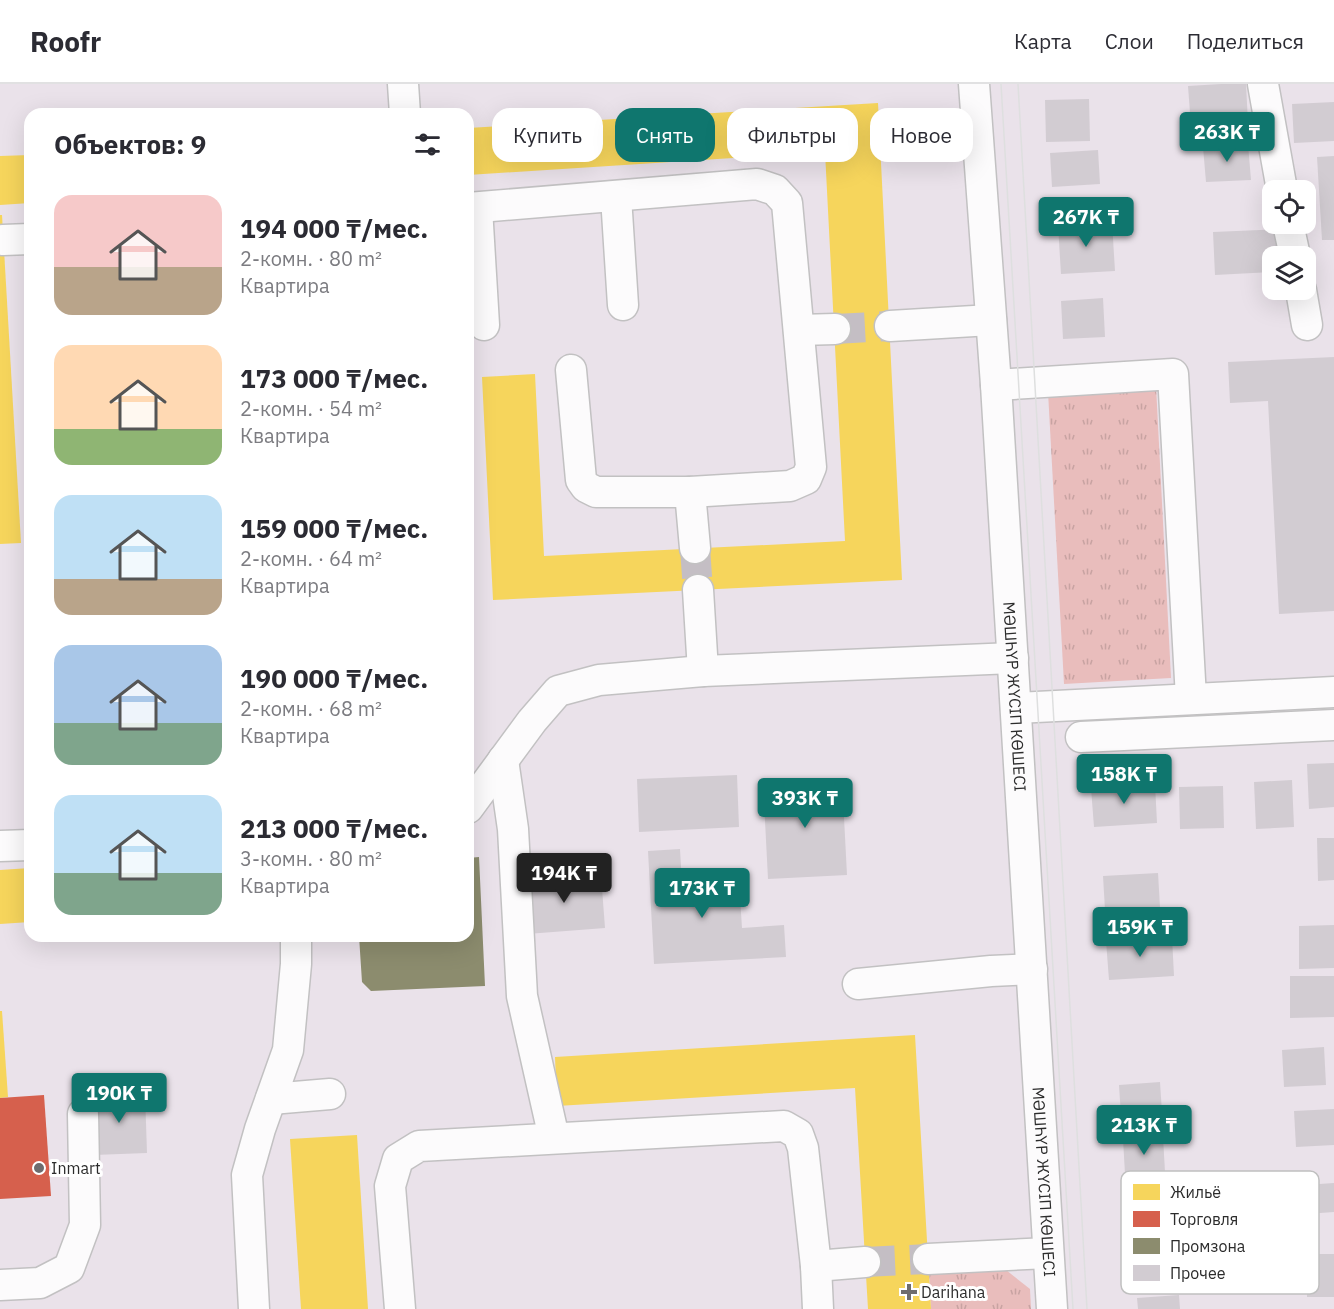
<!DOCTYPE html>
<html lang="ru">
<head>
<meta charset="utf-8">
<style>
	body { margin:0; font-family:"IBM Plex Sans",sans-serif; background:#f7f7f7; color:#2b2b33; height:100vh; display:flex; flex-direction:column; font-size:22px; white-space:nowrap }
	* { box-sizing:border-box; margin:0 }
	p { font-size:20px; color:#7c7c81 }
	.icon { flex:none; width:33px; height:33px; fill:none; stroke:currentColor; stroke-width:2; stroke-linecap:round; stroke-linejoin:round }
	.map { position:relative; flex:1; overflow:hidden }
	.drawer { position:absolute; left:24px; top:24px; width:450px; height:834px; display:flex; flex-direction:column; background:#fff; border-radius:18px; box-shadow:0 6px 24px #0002 }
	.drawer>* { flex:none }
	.hud { position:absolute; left:492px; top:24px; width:570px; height:54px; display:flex; gap:12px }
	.buttons { position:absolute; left:1262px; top:96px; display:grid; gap:12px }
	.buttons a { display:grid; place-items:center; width:54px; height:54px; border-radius:12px; background:#fff; box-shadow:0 6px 24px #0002; font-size:30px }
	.price { position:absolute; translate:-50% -51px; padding:0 14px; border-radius:6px; background:#0f766e; color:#fff; font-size:20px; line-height:39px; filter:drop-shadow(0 2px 3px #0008) }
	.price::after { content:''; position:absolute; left:50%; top:36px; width:18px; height:14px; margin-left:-9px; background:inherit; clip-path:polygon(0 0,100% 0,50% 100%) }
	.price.active { background:#222; color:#fff }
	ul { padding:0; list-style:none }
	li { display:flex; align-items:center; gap:18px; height:150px; padding:0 30px }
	li span { display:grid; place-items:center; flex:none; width:168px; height:120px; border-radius:18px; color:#555 }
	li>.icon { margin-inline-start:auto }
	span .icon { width:72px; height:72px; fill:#fffc; stroke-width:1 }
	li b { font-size:26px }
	h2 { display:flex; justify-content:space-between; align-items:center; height:72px; padding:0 30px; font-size:26px }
	.chip { padding:0 21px; border-radius:18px; background:#fff; box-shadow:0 6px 24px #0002; font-size:21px; line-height:54px }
	.chip.active { background:#0f766e; color:#fff }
	header { display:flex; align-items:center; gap:36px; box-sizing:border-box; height:84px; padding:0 30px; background:#fff; border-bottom:2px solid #e1e1e2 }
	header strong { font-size:28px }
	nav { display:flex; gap:33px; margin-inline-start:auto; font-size:21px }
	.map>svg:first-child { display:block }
	.grass { fill:url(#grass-tufts) }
	.homes { fill:#f6d55c }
	.shops { fill:#d6604d }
	.industry { fill:#8c8c6e }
	.building { fill:#d2ccd2 }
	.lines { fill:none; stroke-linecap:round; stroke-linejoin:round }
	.minor-tunnel { stroke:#c4bec4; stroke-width:30; stroke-dasharray:30 15; stroke-linecap:butt }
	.minor-casing { stroke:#c2c1c2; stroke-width:33 }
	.minor { stroke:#fcfbfc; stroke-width:30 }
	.tram { stroke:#dedfdf; stroke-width:1.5 }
	.poi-dot { fill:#6e6c6e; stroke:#fff; stroke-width:2 }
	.labels { text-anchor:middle; stroke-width:6; stroke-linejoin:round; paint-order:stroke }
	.street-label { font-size:16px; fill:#2c2c2c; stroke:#fff }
	.poi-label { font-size:16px; fill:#2c2c2c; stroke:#fff; text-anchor:start }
	.key { fill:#fff; stroke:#c0c0c0; stroke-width:1.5 }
	.key-label { font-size:16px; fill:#2c2c2c }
</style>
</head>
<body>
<header>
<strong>Roofr</strong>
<nav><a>Карта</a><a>Слои</a><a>Поделиться</a></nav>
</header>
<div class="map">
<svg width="1334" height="1225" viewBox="0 0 1334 1225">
	<defs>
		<pattern id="grass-tufts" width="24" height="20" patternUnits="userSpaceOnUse" patternTransform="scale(1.5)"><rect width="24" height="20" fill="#e9bdbc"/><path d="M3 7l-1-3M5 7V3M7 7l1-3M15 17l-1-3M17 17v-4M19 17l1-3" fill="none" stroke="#c8a3a2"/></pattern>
	</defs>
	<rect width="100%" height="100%" fill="#eae2ea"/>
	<!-- grass -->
	<g class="grass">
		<path d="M1156,302L1171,594L1064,600L1048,308Z"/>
		<path d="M1001,1182L1030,1205L1031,1225H931L929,1187Z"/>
	</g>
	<!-- homes -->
	<g class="homes">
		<path d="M878,19L902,496L493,516L482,293L535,290L544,472L845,457L825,68L468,91V44Z"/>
		<path d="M30,71V119L0,121V72Z"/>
		<path d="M0,131H2L21,459L0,460Z"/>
		<path d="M30,784V838L0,840V786Z"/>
		<path d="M0,927H2L8,1013L0,1014Z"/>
		<path d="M915,951L931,1225H868L855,1004L557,1022L555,973Z"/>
		<path d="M357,1051L368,1225H301L290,1055Z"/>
	</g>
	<!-- shops -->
	<path class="shops" d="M44,1011L51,1112L0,1115V1014Z"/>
	<!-- industry -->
	<path class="industry" d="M479,773L485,902L371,907L362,898L359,852H468V774Z"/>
	<!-- building -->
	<g class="building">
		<path d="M1221,0H1246L1248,39L1191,42L1188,2Z"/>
		<path d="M1089,15L1090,57L1046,58L1045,16Z"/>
		<path d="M1334,18V57L1294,59L1292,20Z"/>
		<path d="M1248,60L1251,96L1206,98L1203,63Z"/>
		<path d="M1098,66L1100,100L1052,103L1050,69Z"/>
		<path d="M1334,72V156H1322L1317,73Z"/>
		<path d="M1112,138L1115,187L1061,190L1058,141Z"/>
		<path d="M1281,145L1282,172H1272V188L1215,191L1213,148Z"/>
		<path d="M1103,214L1105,253L1063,255L1061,217Z"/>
		<path d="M1334,273V527L1279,530L1268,317L1230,319L1228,278Z"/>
		<path d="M1334,679V723L1309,725L1307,680Z"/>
		<path d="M737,691L739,743L639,748L637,695Z"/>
		<path d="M842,695L847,791L768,795L763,698Z"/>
		<path d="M1292,696L1294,743L1256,745L1254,698Z"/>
		<path d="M1155,700L1157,739L1094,743L1091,704Z"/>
		<path d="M1223,702L1224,744L1180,745L1179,703Z"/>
		<path d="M1317,754H1334V796L1318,797Z"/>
		<path d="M680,765L682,800L739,797L742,844L784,841L786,873L654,880L648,767Z"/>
		<path d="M1158,789L1160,823L1105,826L1103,792Z"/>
		<path d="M601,791L605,844L527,850L523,797Z"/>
		<path d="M1334,841V884L1299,885V842Z"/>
		<path d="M1172,853L1174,892L1109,896L1106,857Z"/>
		<path d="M1290,892H1334V933L1290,934Z"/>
		<path d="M1324,963L1326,1001L1284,1003L1282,966Z"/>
		<path d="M1160,998L1162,1029L1121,1032L1119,1001Z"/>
		<path d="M145,1009L147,1069L94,1071L91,1011Z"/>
		<path d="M1334,1025V1061L1296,1063L1294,1027Z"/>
		<path d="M1163,1053L1165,1088L1125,1090L1123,1055Z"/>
		<path d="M1334,1099V1128L1292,1131L1290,1102Z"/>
		<path d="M1306,1170H1334V1213H1307Z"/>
		<path d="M1179,1211L1180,1225H1138L1137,1214Z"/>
	</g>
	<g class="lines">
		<!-- minor-tunnel -->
		<g class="minor-tunnel">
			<path d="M835,245L890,242"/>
			<path d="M695,464L698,506"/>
			<path d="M865,1178L928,1175"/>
		</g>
		<!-- minor casing -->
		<g class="minor-casing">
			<g id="minor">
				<path d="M403,0L405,30"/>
				<path id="s1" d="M974,0L996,301L1052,1225"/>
				<path d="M1263,0L1282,106"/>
				<path d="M616,113L623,221"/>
				<path d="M468,124L757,100L775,106L787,119L811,383L806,395L790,402L690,408H596L586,403L581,396L571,286"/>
				<path d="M477,124L484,241"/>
				<path d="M1288,140L1295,172"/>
				<path d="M3,156L30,155"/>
				<path d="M1301,206L1307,241"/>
				<path d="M890,242L991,236"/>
				<path d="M799,246L835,245"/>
				<path d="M996,301L1173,290L1191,614"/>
				<path d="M690,408L695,464"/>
				<path d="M698,506L703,587"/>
				<path d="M1016,624L1334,608"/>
				<path d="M1081,653L1334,641"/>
				<path d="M503,676L513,745L522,912L554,1054"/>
				<path d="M468,724L532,637L558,607L599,596L703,587L1013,574"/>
				<path d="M0,762L30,761"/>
				<path d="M858,900L991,887L1032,885"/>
				<path d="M271,1015L330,1010"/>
				<path d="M928,1175L1048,1169"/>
				<path d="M816,1182L865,1178"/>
				<path d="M0,1201L40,1199L69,1184L85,1141L83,1030"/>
				<path d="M254,1225L247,1091L260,1045L288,966L296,880V852"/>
				<path d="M400,1225L390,1102L398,1075L419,1062L784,1042L798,1050L803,1064L816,1182L818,1225"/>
			</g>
		</g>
		<!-- minor -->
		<use href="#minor" class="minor"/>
		<!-- tram -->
		<g class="tram">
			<path d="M1001,0L1073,1225"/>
			<path d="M1018,0L1087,1225"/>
		</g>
	</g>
	<!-- markers -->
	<g class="poi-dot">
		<circle cx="39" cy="1084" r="6"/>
		<path d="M906 1199h6v6h6v6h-6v6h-6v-6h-6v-6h6z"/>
	</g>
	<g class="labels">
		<!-- street labels -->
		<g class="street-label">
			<text dy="6" stroke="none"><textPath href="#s1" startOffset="614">МӘШҺҮР ЖҮСІП КӨШЕСІ</textPath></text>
			<text dy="6" stroke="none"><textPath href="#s1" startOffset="1100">МӘШҺҮР ЖҮСІП КӨШЕСІ</textPath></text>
		</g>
		<!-- poi labels -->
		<g class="poi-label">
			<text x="51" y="1090">Inmart</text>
			<text x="921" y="1214">Darihana</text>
		</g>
	</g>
	<!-- legend -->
	<rect x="1121" y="1087" width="198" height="123" rx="9" class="key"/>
	<rect x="1133" y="1100" width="27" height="16" fill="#f6d55c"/>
	<rect x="1133" y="1127" width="27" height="16" fill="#d6604d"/>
	<rect x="1133" y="1154" width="27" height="16" fill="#8c8c6e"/>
	<rect x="1133" y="1181" width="27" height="16" fill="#d2ccd2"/>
	<g class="key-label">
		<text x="1170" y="1114">Жильё</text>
		<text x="1170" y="1141">Торговля</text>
		<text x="1170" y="1168">Промзона</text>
		<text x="1170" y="1195">Прочее</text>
	</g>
</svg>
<div class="buttons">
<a><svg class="icon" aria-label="locate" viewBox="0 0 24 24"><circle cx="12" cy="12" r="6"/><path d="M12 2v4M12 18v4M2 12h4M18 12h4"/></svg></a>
<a><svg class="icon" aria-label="layers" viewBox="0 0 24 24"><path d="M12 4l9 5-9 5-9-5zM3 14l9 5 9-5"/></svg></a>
</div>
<b class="price" style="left:1227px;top:79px">263K ₸</b>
<b class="price" style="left:1086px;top:164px">267K ₸</b>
<b class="price" style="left:1124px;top:721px">158K ₸</b>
<b class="price" style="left:805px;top:745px">393K ₸</b>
<b class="price active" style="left:564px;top:820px">194K ₸</b>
<b class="price" style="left:702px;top:835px">173K ₸</b>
<b class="price" style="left:1140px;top:874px">159K ₸</b>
<b class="price" style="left:119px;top:1040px">190K ₸</b>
<b class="price" style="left:1144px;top:1072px">213K ₸</b>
<div class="hud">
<a class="chip">Купить</a>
<a class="chip active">Снять</a>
<a class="chip">Фильтры</a>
<a class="chip">Новое</a>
</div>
<section class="drawer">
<h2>Объектов: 9<svg class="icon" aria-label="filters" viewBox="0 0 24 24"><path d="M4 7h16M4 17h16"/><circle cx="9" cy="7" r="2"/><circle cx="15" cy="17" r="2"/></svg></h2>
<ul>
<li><span style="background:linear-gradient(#f6c9c9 60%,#b9a48a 0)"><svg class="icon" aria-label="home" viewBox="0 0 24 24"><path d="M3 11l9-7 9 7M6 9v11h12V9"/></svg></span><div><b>194 000 ₸/мес.</b><p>2-комн. · 80 m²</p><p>Квартира</p></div></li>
<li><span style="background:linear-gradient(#ffd9b3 70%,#8fb573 0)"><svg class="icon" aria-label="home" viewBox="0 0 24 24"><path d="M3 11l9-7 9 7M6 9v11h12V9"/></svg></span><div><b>173 000 ₸/мес.</b><p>2-комн. · 54 m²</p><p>Квартира</p></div></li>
<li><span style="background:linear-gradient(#bfe0f5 70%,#b9a48a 0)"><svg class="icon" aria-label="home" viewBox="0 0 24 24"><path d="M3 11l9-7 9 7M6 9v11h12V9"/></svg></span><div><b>159 000 ₸/мес.</b><p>2-комн. · 64 m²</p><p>Квартира</p></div></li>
<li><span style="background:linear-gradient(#a9c7e8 65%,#7fa58c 0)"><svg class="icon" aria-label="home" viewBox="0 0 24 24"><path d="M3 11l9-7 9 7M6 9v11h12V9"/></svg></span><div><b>190 000 ₸/мес.</b><p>2-комн. · 68 m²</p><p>Квартира</p></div></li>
<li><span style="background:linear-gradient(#bfe0f5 65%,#7fa58c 0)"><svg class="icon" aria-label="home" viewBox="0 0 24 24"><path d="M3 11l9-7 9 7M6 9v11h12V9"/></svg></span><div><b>213 000 ₸/мес.</b><p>3-комн. · 80 m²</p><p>Квартира</p></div></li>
</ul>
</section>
</div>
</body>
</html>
